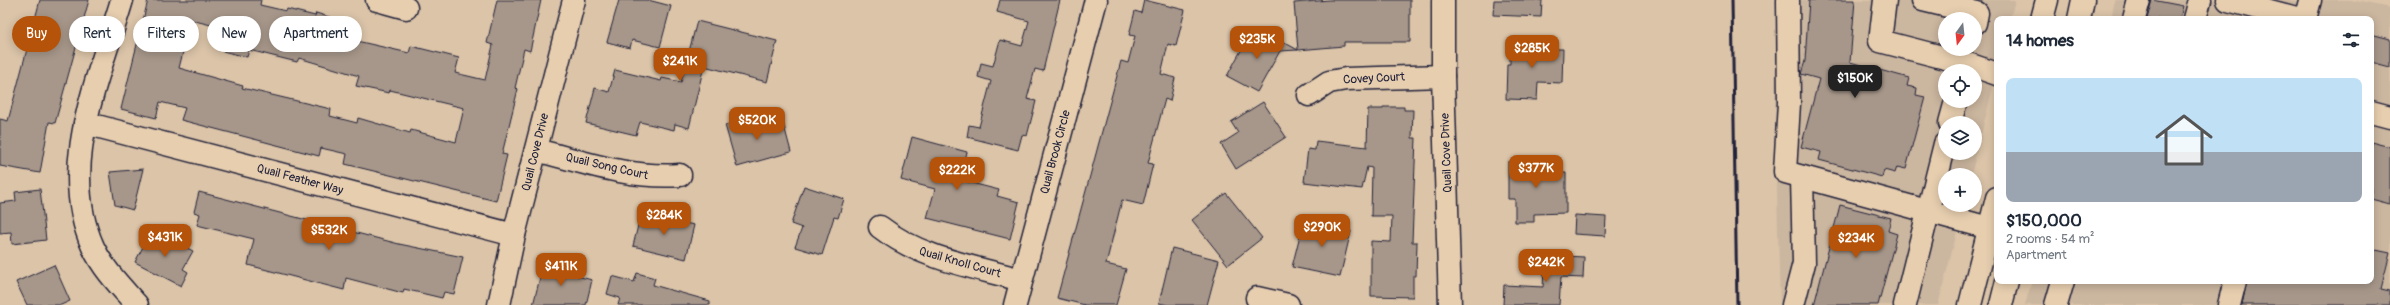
<!DOCTYPE html>
<html lang="en">
<head>
<meta charset="utf-8">
<style>
	body { margin:0; font-family:Pangolin,sans-serif; background:#f2f2f3; color:#1f2937; height:100vh; display:flex; flex-direction:column; font-size:15px; white-space:nowrap }
	* { box-sizing:border-box; margin:0 }
	p { font-size:13px; color:#747a83 }
	.icon { flex:none; width:22px; height:22px; fill:none; stroke:currentColor; stroke-width:2; stroke-linecap:round; stroke-linejoin:round }
	.map { position:relative; flex:1; overflow:hidden }
	.drawer { position:absolute; left:1994px; top:16px; width:380px; height:268px; display:flex; flex-direction:column; background:#fff; border-radius:8px; box-shadow:0 2px 10px #0003 }
	.drawer>* { flex:none }
	.banner { position:absolute; left:12px; top:16px; width:380px; height:36px; display:flex; gap:8px }
	.needle { width:26px; rotate:195deg }
	.controls { position:absolute; left:1938px; top:12px; display:grid; gap:8px }
	.controls a { display:grid; place-items:center; width:44px; height:44px; border-radius:50%; background:#fff; box-shadow:0 2px 10px #0003; font-size:20px }
	.price { position:absolute; translate:-50% -34px; padding:0 9px; border-radius:8px; background:#b45309; color:#fff; font-size:13px; line-height:26px; filter:drop-shadow(0 1px 2px #0008) }
	.price::after { content:''; position:absolute; left:50%; top:24px; width:12px; height:9px; margin-left:-6px; background:inherit; clip-path:polygon(0 0,100% 0,50% 100%) }
	.price.active { background:#222; color:#fff }
	ul { padding:0; list-style:none }
	li { display:grid; align-content:center; gap:8px; height:212px; padding:0 12px }
	li+li { border-top:1px solid #e0e1e3 }
	li span { display:grid; place-items:center; height:124px; border-radius:8px; color:#555 }
	li>.icon { margin-inline-start:auto }
	span .icon { width:72px; height:72px; fill:#fffc; stroke-width:1 }
	li b { font-size:17px }
	h2 { display:flex; justify-content:space-between; align-items:center; height:48px; padding:0 12px; font-size:17px }
	.chip { padding:0 14px; border-radius:18px; background:#fff; box-shadow:0 2px 10px #0003; font-size:14px; line-height:36px }
	.chip.active { background:#b45309; color:#fff }
	.map>svg:first-child { display:block }
	.built { fill:#cbb69f; fill-rule:evenodd }
	.building { fill:#a7978a; stroke:#22223b; fill-rule:evenodd }
	.lines { fill:none; stroke-linecap:round; stroke-linejoin:round }
	.minor-casing { stroke:#22223b; stroke-width:25 }
	.major-casing { stroke:#22223b; stroke-width:25 }
	.minor { stroke:#e7ceaf; stroke-width:22 }
	.major { stroke:#e7ceaf; stroke-width:22 }
	.rail { stroke:#22223b; stroke-width:3 }
	.labels { text-anchor:middle; stroke-width:3; stroke-linejoin:round; paint-order:stroke }
	.street-label { font-size:12px; fill:#22223b; stroke:#e7ceaf }
</style>
</head>
<body>
<div class="map">
<svg width="2390" height="305" viewBox="0 0 2390 305">
	<rect width="100%" height="100%" fill="#dbc4a8"/>
	<filter id="ink" filterUnits="userSpaceOnUse"><feTurbulence type="fractalNoise" baseFrequency=".025" numOctaves="2"/><feDisplacementMap in="SourceGraphic" scale="8" xChannelSelector="R" yChannelSelector="G"/><feConvolveMatrix kernelMatrix="1 2 1 2 8 2 1 2 1" color-interpolation-filters="sRGB"/></filter>
	<g filter="url(#ink)">
		<!-- built -->
		<g class="built">
			<path d="M1776,0H2015L2010,19H1997V71L1971,175H1945V205H1964L1938,305H1780L1775,114ZM1945,19H1975V49H1945ZM1945,71H1975V101H1945ZM1945,123H1975V153H1945Z"/>
			<path d="M2115,0H2350L2390,8V305H2025L2032,281H2371V19H2111Z"/>
		</g>
		<!-- building -->
		<g class="building">
			<path d="M40,0H89L55,123L49,122L40,173L0,166V119L8,121Z"/>
			<path d="M148,0H261L260,5L286,11L287,9L315,16L316,13L339,20L338,24L351,29L348,39L409,53L411,46L459,58L455,73L485,80L493,45L487,43L497,0H541L530,51L524,49L515,88L518,89L502,154L507,155L496,201L345,164L347,154L321,148L319,156L181,120L185,108L160,102L156,118L121,109ZM191,20L223,28L218,50L247,57L249,50L297,62L299,58L359,76L356,86L389,93L390,90L464,108L456,142L411,130L410,133L358,118L357,123L330,116L331,109L242,88L243,86L179,68Z"/>
			<path d="M619,0H648L671,6L660,47L632,40L630,48L607,42Z"/>
			<path d="M1000,0H1060L1043,71L1035,69L1027,99L1036,101L1027,136L1022,135L1018,150L967,137L969,125L979,127L991,81L978,77L981,63L993,66L1000,40L1022,46L1029,21L997,12Z"/>
			<path d="M1144,0L1185,10L1176,46L1168,44L1161,74L1175,78L1170,101L1165,99L1148,163L1153,164L1143,205L1122,200L1106,264L1126,269L1116,305H1085L1057,298L1121,61L1128,63L1135,36L1129,35L1135,11L1141,13Z"/>
			<path d="M1329,0H1410V42H1344V46L1298,50L1294,3Z"/>
			<path d="M1494,0H1542L1541,17L1493,15Z"/>
			<path d="M1809,0H1855L1850,62L1909,78L1907,86L1917,88L1916,95L1925,97L1906,169L1897,167L1895,173L1884,170L1882,177L1819,160L1821,152L1801,147L1819,79L1801,74L1805,61Z"/>
			<path d="M2152,0L2183,6L2180,19H2147Z"/>
			<path d="M697,21L777,41L767,82L704,66L689,128L675,124L674,130L640,122L636,135L586,123L595,88L609,92L615,70L661,81L662,78L681,82Z"/>
			<path d="M1265,32L1298,50L1280,51L1257,92L1227,76L1250,34L1261,40Z"/>
			<path d="M2371,34L2390,39V67L2371,62Z"/>
			<path d="M1510,43L1551,44V49H1563L1562,83L1538,82L1537,100L1506,99L1507,64H1510Z"/>
			<path d="M1263,102L1286,137L1236,169L1221,144L1238,133L1231,122Z"/>
			<path d="M1383,107H1404V110H1413L1412,138H1416L1412,242H1417L1416,276H1413V297L1371,296V241L1391,242L1392,216H1371L1372,168L1367,167L1362,189L1304,182L1308,149L1315,150L1316,141L1367,147L1368,109H1383Z"/>
			<path d="M760,116L764,127L783,122L791,152L737,167L725,125Z"/>
			<path d="M912,137L967,152L960,180L999,190L997,196L1019,202L1010,239L927,218L935,189L901,180Z"/>
			<path d="M2371,142L2390,147V204L2371,199Z"/>
			<path d="M1557,161L1556,173H1566V213L1534,214V222H1515V199H1508V162Z"/>
			<path d="M143,169L133,210L115,205L110,172Z"/>
			<path d="M804,186L844,199L838,218L834,217L822,255L795,247L802,228L791,224Z"/>
			<path d="M40,189L46,240L12,244L11,232L0,233V203L16,201L15,192Z"/>
			<path d="M199,192L399,244L463,257L454,294L444,292L442,298L404,289L403,293L346,278L344,290L248,265L254,239L197,225L200,214L194,212Z"/>
			<path d="M1226,193L1262,238L1228,265L1192,220Z"/>
			<path d="M1840,205L1891,218L1888,231L1897,234L1878,305H1814Z"/>
			<path d="M641,213L694,225L686,259L633,246Z"/>
			<path d="M1575,215L1606,217L1605,236L1574,234Z"/>
			<path d="M1304,219L1351,231L1340,277L1292,267Z"/>
			<path d="M152,230L193,251L183,269L188,272L181,286L135,262Z"/>
			<path d="M1172,248L1219,260L1207,305H1168L1159,303Z"/>
			<path d="M2371,249L2390,253L2381,289L2390,291V305H2242L2247,281H2371Z"/>
			<path d="M1545,255L1584,257L1583,278L1561,277L1559,305H1503L1504,285L1543,287Z"/>
			<path d="M545,258L565,263L562,272L592,280L586,305H533Z"/>
			<path d="M54,265L70,301L61,305H27L16,282Z"/>
			<path d="M637,273L655,278L653,285L710,301V305H618L620,298L607,294L612,276L634,282Z"/>
		</g>
		<g class="lines">
			<!-- minor casing -->
			<g class="minor-casing">
				<g id="minor">
					<path d="M122,0C99,78 57,167 93,247C103,269 121,287 137,305"/>
					<path d="M377,0L406,8"/>
					<path d="M1443,0V76L1450,305"/>
					<path d="M1788,0L1789,103L1785,172L1989,228"/>
					<path d="M1885,0L1880,41L1965,63L1997,74"/>
					<path d="M1923,0L1977,13L1975,23"/>
					<path d="M2228,0L2300,19"/>
					<path d="M2134,19L2139,0"/>
					<path d="M2195,19L2200,0"/>
					<path d="M2305,19L2310,0"/>
					<path d="M1309,95L1329,82L1346,79L1443,76"/>
					<path d="M2371,112L2390,117"/>
					<path d="M85,123L514,235"/>
					<path d="M1950,123L1956,101"/>
					<path d="M536,150C584,162 630,179 680,175"/>
					<path d="M880,227C921,259 972,266 1021,280"/>
					<path d="M1257,298L1288,305"/>
					<path d="M499,305L514,235L574,0"/>
					<path d="M1015,305L1096,0"/>
					<path d="M1793,305L1804,263L1802,177"/>
					<path d="M1905,305L1945,144"/>
					<path d="M2056,305L2063,281"/>
					<path d="M2229,305L2235,281"/>
				</g>
			</g>
			<!-- major casing -->
			<g class="major-casing">
				<g id="major">
					<path d="M2042,19L2047,0"/>
					<path d="M2079,19L2083,0"/>
					<path d="M1970,305L1997,198"/>
					<path d="M2001,305L2007,281"/>
				</g>
			</g>
			<!-- minor -->
			<use href="#minor" class="minor"/>
			<!-- major -->
			<use href="#major" class="major"/>
			<!-- rail -->
			<path class="rail" d="M1732,0L1737,305"/>
		</g>
	</g>
	<g class="labels">
		<!-- street labels -->
		<g class="street-label">
			<text transform="translate(1374 78) rotate(-3)" y="4">Covey Court</text>
			<text transform="translate(535 152) rotate(-76)" y="4">Quail Cove Drive</text>
			<text transform="translate(1055 152) rotate(-75)" y="4">Quail Brook Circle</text>
			<text transform="translate(1446 153) rotate(-92)" y="4">Quail Cove Drive</text>
			<text transform="translate(607 166) rotate(13)" y="4">Quail Song Court</text>
			<text transform="translate(300 179) rotate(15)" y="4">Quail Feather Way</text>
			<text transform="translate(960 262) rotate(16)" y="4">Quail Knoll Court</text>
		</g>
	</g>
</svg>
<div class="controls">
<a><svg class="needle" viewBox="-14 -14 28 28"><path d="M0-13l5 13h-10z" fill="#e53935"/><path d="M0 13l5-13h-10z" fill="#747a83"/></svg></a>
<a><svg class="icon" aria-label="locate" viewBox="0 0 24 24"><circle cx="12" cy="12" r="6"/><path d="M12 2v4M12 18v4M2 12h4M18 12h4"/></svg></a>
<a><svg class="icon" aria-label="layers" viewBox="0 0 24 24"><path d="M12 4l9 5-9 5-9-5zM3 14l9 5 9-5"/></svg></a>
<a>+</a>
</div>
<b class="price" style="left:1257px;top:60px">$235K</b>
<b class="price" style="left:1532px;top:69px">$285K</b>
<b class="price" style="left:680px;top:82px">$241K</b>
<b class="price active" style="left:1855px;top:99px">$150K</b>
<b class="price" style="left:757px;top:141px">$520K</b>
<b class="price" style="left:1536px;top:189px">$377K</b>
<b class="price" style="left:957px;top:191px">$222K</b>
<b class="price" style="left:664px;top:236px">$284K</b>
<b class="price" style="left:1322px;top:248px">$290K</b>
<b class="price" style="left:329px;top:251px">$532K</b>
<b class="price" style="left:165px;top:258px">$431K</b>
<b class="price" style="left:1856px;top:259px">$234K</b>
<b class="price" style="left:1546px;top:283px">$242K</b>
<b class="price" style="left:561px;top:287px">$411K</b>
<div class="banner">
<a class="chip active">Buy</a>
<a class="chip">Rent</a>
<a class="chip">Filters</a>
<a class="chip">New</a>
<a class="chip">Apartment</a>
</div>
<section class="drawer">
<h2>14 homes<svg class="icon" aria-label="filters" viewBox="0 0 24 24"><path d="M4 7h16M4 17h16"/><circle cx="9" cy="7" r="2"/><circle cx="15" cy="17" r="2"/></svg></h2>
<ul>
<li><span style="background:linear-gradient(#bfe0f5 60%,#9aa5b1 0)"><svg class="icon" aria-label="home" viewBox="0 0 24 24"><path d="M3 11l9-7 9 7M6 9v11h12V9"/></svg></span><div><b>$150,000</b><p>2 rooms · 54 m²</p><p>Apartment</p></div></li>
</ul>
</section>
</div>
</body>
</html>
